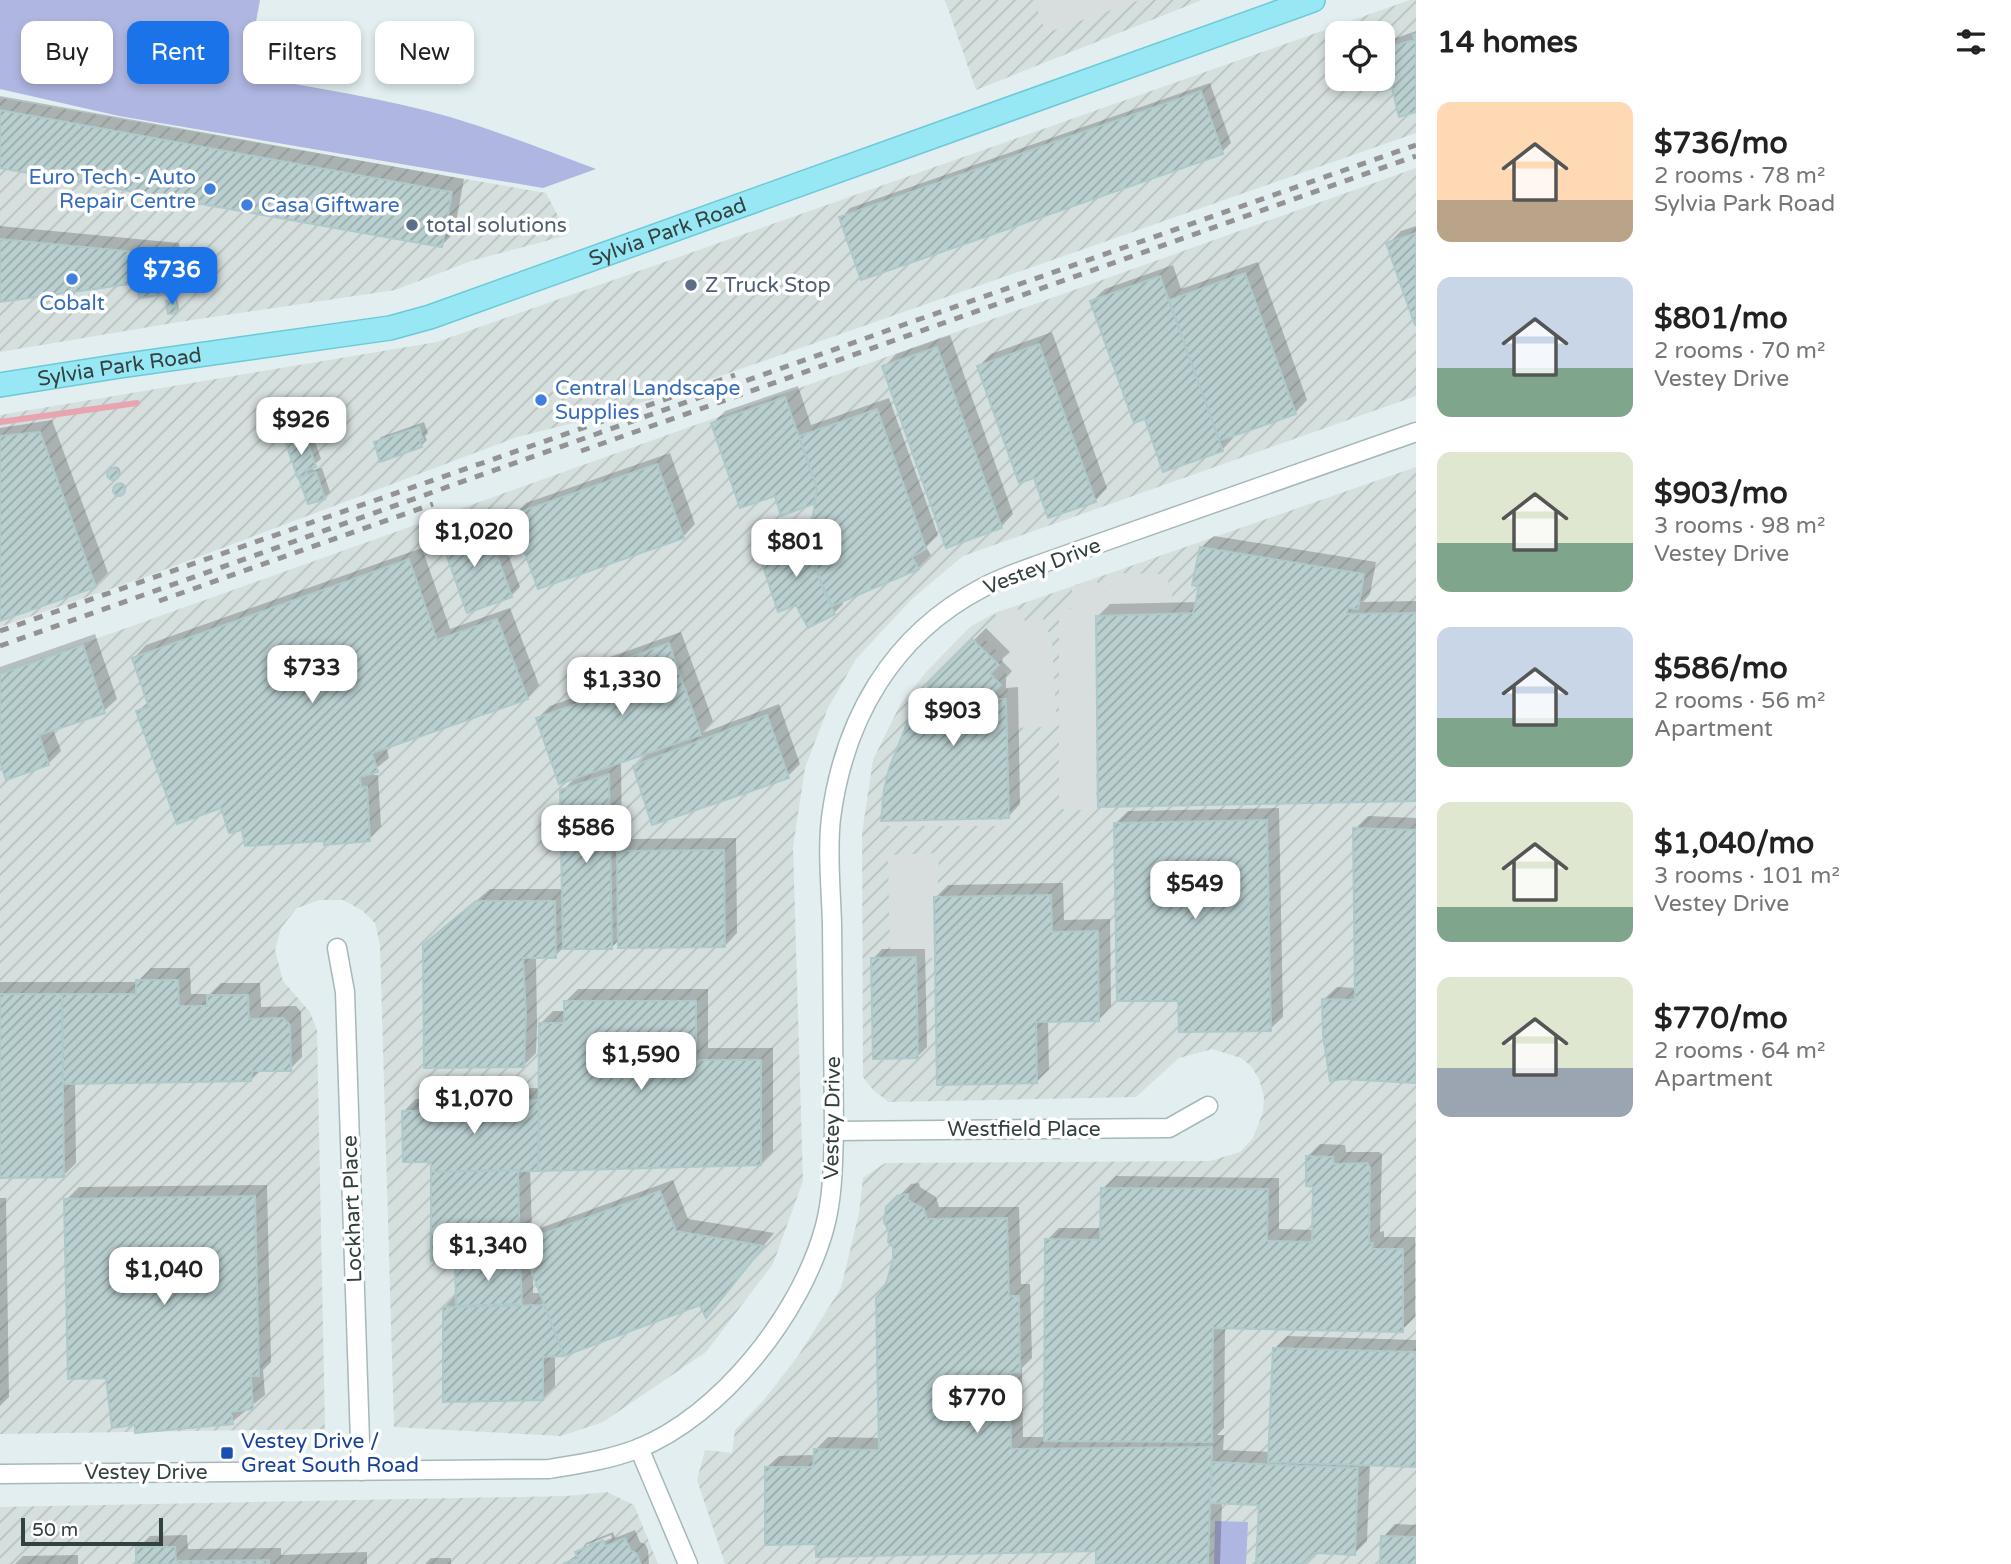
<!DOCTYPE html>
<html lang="en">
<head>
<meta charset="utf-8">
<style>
	body { margin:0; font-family:"Varela Round",sans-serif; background:#f6f6f6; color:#222; height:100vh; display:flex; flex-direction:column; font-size:26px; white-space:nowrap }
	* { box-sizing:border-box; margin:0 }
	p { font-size:23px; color:#767676 }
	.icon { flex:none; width:38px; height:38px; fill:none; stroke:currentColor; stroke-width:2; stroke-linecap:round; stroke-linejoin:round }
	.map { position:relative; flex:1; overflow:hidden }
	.panel { display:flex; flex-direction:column; background:#fff; width:595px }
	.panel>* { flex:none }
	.top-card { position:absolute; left:21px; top:21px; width:665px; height:63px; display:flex; gap:14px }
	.buttons { position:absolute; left:1325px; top:21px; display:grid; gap:14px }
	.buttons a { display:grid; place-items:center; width:70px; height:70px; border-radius:14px; background:#fff; box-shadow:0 4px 10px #0003; font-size:35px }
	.scale { position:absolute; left:21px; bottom:18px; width:142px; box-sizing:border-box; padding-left:7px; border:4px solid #344141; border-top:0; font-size:19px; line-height:24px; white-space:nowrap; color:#344141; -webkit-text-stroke:5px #fff; paint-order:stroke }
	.price { position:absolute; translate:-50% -60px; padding:0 16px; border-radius:14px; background:#fff; color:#222; font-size:23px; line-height:46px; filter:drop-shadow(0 2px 4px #0008) }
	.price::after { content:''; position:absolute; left:50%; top:42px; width:21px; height:16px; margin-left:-10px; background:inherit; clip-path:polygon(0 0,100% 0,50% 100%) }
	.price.active { background:#1a73e8; color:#fff }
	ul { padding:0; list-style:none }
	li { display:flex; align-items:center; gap:21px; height:175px; padding:0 21px }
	li span { display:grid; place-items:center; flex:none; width:196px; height:140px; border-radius:14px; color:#555 }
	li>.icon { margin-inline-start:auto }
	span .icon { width:84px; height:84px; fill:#fffc; stroke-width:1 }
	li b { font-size:30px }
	h2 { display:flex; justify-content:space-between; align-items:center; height:84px; padding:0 21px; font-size:30px }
	.chip { padding:0 24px; border-radius:14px; background:#fff; box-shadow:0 4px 10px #0003; font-size:24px; line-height:63px }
	.chip.active { background:#1a73e8; color:#fff }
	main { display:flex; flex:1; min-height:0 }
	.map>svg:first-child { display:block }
	.industrial { fill:url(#industrial-furrows); fill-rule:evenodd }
	.green { fill:#afb6e1 }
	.parking { fill:#d8dede }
	.shadow { fill:#0003; fill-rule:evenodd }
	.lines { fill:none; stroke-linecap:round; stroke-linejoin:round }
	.stream { stroke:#e8a4b0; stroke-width:6 }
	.building { fill:url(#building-hatch); stroke:#aec9ca; stroke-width:2 }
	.minor-casing { stroke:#a7b8ba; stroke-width:21 }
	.major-casing { stroke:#6bcad7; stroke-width:26 }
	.minor { stroke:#fff; stroke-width:18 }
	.major { stroke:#98e7f4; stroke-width:23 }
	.rail { stroke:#939393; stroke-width:5; stroke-dasharray:9 9; stroke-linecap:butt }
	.shop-dot { fill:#3f7fe0; stroke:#fff; stroke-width:2.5 }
	.service-dot { fill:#5c6f8a; stroke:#fff; stroke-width:2.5 }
	.transit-dot { fill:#1a4fb4; stroke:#fff; stroke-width:2.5 }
	.labels { text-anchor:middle; stroke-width:7; stroke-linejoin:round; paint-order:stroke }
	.shop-label { font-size:21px; fill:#366cbe; stroke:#fff; text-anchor:start }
	.service-label { font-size:21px; fill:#4e5e75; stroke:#fff; text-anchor:start }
	.street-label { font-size:21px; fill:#344141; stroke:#fff }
	.transit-label { font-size:21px; fill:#164399; stroke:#fff; text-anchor:start }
</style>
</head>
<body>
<main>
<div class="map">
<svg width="1416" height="1564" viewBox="0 0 1416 1564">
	<defs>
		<pattern id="industrial-furrows" width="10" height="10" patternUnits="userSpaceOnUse" patternTransform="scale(1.75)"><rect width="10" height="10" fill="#d5dfde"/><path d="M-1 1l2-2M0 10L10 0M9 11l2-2" fill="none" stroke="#b7c1c0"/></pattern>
		<pattern id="building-hatch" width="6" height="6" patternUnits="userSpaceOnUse" patternTransform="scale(1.75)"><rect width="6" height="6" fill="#bacfd0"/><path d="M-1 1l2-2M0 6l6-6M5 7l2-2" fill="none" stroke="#98aaaa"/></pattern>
	</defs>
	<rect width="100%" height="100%" fill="#e3eef0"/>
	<!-- industrial -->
	<g class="industrial">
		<path d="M945,0H1202L976,90Z"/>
		<path d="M1410,0H1416V133L666,395L582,421L517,437L148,576L0,627V415L437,342ZM1337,33H1382V79H1337Z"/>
		<path d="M0,98L546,193L568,235L474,260L395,290L179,322L0,352Z"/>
		<path d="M1416,168V396L963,556L912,599L856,659L828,708L805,768L793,847L803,1181L773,1264L706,1352L603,1422L561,1436L394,1427L380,945L375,923L363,911L343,900H320L297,908L281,928L275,950L283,981L310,1012L317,1030L325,1429L0,1434V673Z"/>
		<path d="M1416,467V1564H725L697,1480L705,1450L732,1453L735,1430L763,1401L798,1356L841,1288L859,1213L863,1178L885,1163L1210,1161L1240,1152L1253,1138L1263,1112L1264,1097L1259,1079L1251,1066L1241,1058L1212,1049L1179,1058L1136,1097L889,1102L874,1091L863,1077L862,833L873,760L900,705L927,671L970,627L995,613Z"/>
		<path d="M607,1492L634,1505L658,1564H0V1507L567,1496Z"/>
	</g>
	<!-- green -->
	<g class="green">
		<path d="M0,0H260L246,75C314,88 384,98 450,117C500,132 548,151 596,169L543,188L119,116L0,89Z"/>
		<path d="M1215,1521L1248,1522L1246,1564H1214Z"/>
	</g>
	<!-- parking -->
	<g class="parking">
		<path d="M1034,0H1140L1046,33Z"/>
		<path d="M1112,573L1169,574L1168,586L1173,587L1170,614L1096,616V811L1059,809V608L1071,609L1072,587L1094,579L1100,585H1112Z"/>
		<path d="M1016,606L1025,621L1029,622L1042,616L1052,641L1057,727L1007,728L1006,699L1008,696L1005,664L1001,655L984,639L998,624L995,613Z"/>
		<path d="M882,820H1006L1005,826H882Z"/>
		<path d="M939,853L935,958H890L888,855Z"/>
	</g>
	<!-- shadow -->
	<g class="shadow">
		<path d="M1416,31V110L1393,86L1383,89L1380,79H1382V43Z"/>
		<path d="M1210,83L1231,143L1222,152L841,218L850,208Z"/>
		<path d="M0,96L464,179L454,233L442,245L0,166Z"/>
		<path d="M0,226L179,243L184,279L172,292L138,281L0,300Z"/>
		<path d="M1416,226V321L1388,244L1401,231Z"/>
		<path d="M1258,262L1307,400L1295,413L1233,434L1234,437L1222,450L1146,417L1092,301L1105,289L1173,265L1181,289Z"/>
		<path d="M177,298L179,309L176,312L168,301Z"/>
		<path d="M1052,332L1107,488L1095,501L1035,475L979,366L991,354Z"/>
		<path d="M950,335L1013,514L1001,527L884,367L896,354Z"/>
		<path d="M798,386L811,425L889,398L938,535L926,547L931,555L918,568L842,600L843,604L834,613L797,603L762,558L770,549L767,543L776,534L802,522L809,537L812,536L818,501L776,494L713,423L725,411Z"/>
		<path d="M52,420L108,573L96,585L0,619V428Z"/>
		<path d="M424,422L428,433L425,436L427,440L421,446L376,443L381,437Z"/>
		<path d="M312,433L321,459L312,466L313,470L322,468L330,492L324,497L309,502L288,444L294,438Z"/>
		<path d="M670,453L695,524L683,537L513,516L526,503Z"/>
		<circle cx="115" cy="472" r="5.5"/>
		<circle cx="120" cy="488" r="5.5"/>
		<path d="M468,512L479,542L501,534L520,587L511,596L439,529L448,519ZM467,516L468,519L447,526V523Z"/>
		<path d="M1214,536L1376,562L1370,594L1363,602L1416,601V799L1098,616L1110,604L1198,602L1201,586V548Z"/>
		<path d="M422,548L450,629L510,608L539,685L527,698L386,746L389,758L373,771L374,775H378L381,826L369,839H326L243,828L138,711L149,701L134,658L146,645Z"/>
		<path d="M986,628L1010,652L1001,660L1012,671L1006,678V688L1018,687L1020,804L1008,817L925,702L930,696V684Z"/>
		<path d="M681,632L713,721L700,734L779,704L800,764L788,776L635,767L651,750L621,761L622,848L631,839L736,838L737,933L725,946L620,939L612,947H564L555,956H536L537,1027L553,1011H566V1001L578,989H708V1048H773V1151L760,1164L530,1168L532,1231L673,1180L688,1219L774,1233L707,1315L701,1303L564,1354H555V1386L543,1398L444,1308L457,1294V1259L433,1160L404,1111L416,1099H435L445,1090L540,1088V1027H537L536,1053L524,1065L425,945L490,889H564L562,791L577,776L538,718L550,706L604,687L598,669L610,657ZM533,1273L541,1293H533Z"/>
		<path d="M95,634L117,699L104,711L53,729L61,751L49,763L7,778L0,756V667Z"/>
		<path d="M1279,808L1283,1017L1270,1029L1116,823L1128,811Z"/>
		<path d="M1368,816L1416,818V1082L1324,999L1337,987L1357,988L1355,829Z"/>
		<path d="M1063,883L1064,920L1110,919L1111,1006L1099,1019L1048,1020L1049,1069L1037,1081L936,897L948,885Z"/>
		<path d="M882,949H925L927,1047L917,1057L873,959Z"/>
		<path d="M151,968H190L191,994H210L221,983H260L261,1007L296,1006L301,1012L302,1057L290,1069H261L251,1079L75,1082L76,1163L64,1175L0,1176V982H138Z"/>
		<path d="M1320,1144L1345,1145L1346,1152H1379L1382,1154L1380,1232L1384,1231V1237H1415V1317L1402,1330L1225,1327L1224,1428L1217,1435H1224L1223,1450L1270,1452L1274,1349L1287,1336L1416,1340V1465L1370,1463L1367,1541L1355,1553L1314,1552L1298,1564H1257L1261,1503L1222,1502L1220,1564H1098V1550L817,1542L766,1468L779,1456L815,1455V1450L828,1437L881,1438L887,1285L895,1260L891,1204L911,1184L919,1183L920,1187L936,1197L939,1207H1019L1021,1284H1030L1032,1358L1022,1368L1023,1437H1046L1047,1240L1059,1228H1102L1103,1189L1116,1176L1279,1178V1229L1314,1230L1315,1185L1308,1156Z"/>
		<path d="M267,1185L271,1362L263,1370L265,1395L232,1422L137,1423L108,1376L66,1200L79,1187Z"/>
		<path d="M0,1198H6L9,1397L0,1406Z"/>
		<path d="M1395,1524L1416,1525V1564H1382L1383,1537Z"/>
		<path d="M635,1530L640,1542L645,1544L648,1550L649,1564H564L578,1554L586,1543L613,1532L615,1538ZM611,1535L612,1538L586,1549V1545Z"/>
		<path d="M187,1535L188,1549L281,1548V1555L367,1552V1564H138V1548L150,1536Z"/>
		<path d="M78,1555V1564H15L23,1556Z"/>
		<path d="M431,1558H451V1564H425Z"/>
	</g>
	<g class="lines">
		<!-- stream -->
		<path class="stream" d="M0,422L137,403"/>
	</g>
	<!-- building -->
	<g class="building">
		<path d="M1416,34V112L1399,117L1392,88L1382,91L1378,79H1382V49L1414,40L1413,35Z"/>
		<path d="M1201,91L1223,154L861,280L839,217Z"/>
		<path d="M0,110L452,192L442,247L0,168Z"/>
		<path d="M1416,233V325H1415L1386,243Z"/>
		<path d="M0,239L167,255L173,293L139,298L137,283L0,302Z"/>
		<path d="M1245,273L1296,414L1219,441L1169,300Z"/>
		<path d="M1160,276L1223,451L1163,472L1145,419L1134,423L1090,301Z"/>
		<path d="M175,299L177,313L168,314L166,301Z"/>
		<path d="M1039,344L1096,502L1048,518L1034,478L1019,483L977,366Z"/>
		<path d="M937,347L1002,528L946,548L882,366Z"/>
		<path d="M785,397L817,488L816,503L781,516L775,496L740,508L711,423Z"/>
		<path d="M877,409L926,549L912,557L919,569L832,606L822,584L809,543L817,488L799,436Z"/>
		<path d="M419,427L423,440L420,441L422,447L380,462L374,442Z"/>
		<path d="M40,432L96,587L0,621V436Z"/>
		<path d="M306,437L316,467L306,470L307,475L298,478L286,444Z"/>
		<path d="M657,464L684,538L538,589L511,515Z"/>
		<circle cx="113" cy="474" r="6"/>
		<path d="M316,472L325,499L308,504L299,478Z"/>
		<circle cx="119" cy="490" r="6"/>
		<path d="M459,520L469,550L492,542L512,597L467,613L437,528Z"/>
		<path d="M792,529L800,545L808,542L821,585L835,614L808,628L796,605L778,612L760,557L771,554L765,543Z"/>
		<path d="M1200,547L1364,574L1358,609L1348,608L1347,614L1416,613V801L1098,807L1096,616L1193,613L1199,587L1192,585Z"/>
		<path d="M409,559L437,640L497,619L528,699L372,753L378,772L360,777L361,787H367L370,841L324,845V841L245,846L242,830L229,833L221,808L177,824L136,711L149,707L132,658Z"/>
		<path d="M972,639L999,665L990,674L1001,685L994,692V699H1006L1009,818L881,821L884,790L889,769L908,721L924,701H929L928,683Z"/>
		<path d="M669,643L701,735L559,784L536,718L604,694L596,669Z"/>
		<path d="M83,645L105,713L39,735L49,765L6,780L0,762V674Z"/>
		<path d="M767,715L789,778L652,825L633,766Z"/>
		<path d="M609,774L612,949H563L560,790Z"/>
		<path d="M1267,820L1271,1031L1179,1032L1178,1001H1117L1114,823Z"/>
		<path d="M1353,828L1416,830V1083L1343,1079L1330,1081L1323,1035L1322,999L1355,1000Z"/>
		<path d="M724,850L725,947L618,948L617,851Z"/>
		<path d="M1051,895L1052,932L1098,931L1099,1021L1036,1022L1037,1083L937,1085L934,897Z"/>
		<path d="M476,901H555L556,958H523L526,1014L524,1067L424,1068L423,945Z"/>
		<path d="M916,957L918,1058L873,1059L871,958Z"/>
		<path d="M136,980H178L179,1006H207V995H248L249,1019L283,1018L290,1025L291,1071H252L251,1081L63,1084L62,994H136Z"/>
		<path d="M0,994H62L64,1177L0,1178Z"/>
		<path d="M564,1001H696V1060H761V1165L538,1171L539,1023H564Z"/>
		<path d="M539,1100L538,1171L431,1172V1162H403L402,1111H430L431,1101Z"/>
		<path d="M1306,1156L1333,1157L1334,1164L1367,1163L1370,1167L1369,1243H1373L1372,1249H1403V1332L1213,1328L1212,1442L1044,1441L1045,1239L1100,1240L1101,1188L1268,1189L1267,1241L1312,1242L1313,1187L1306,1186Z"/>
		<path d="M518,1170L520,1260L431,1261V1172Z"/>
		<path d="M660,1191L676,1231L764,1246L706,1318L700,1305L564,1356L520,1242Z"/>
		<path d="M908,1194V1200L924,1209L927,1219L1007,1218L1009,1296H1019L1020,1372L1010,1373L1011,1449L1212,1447L1208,1564H1096V1551L816,1557V1544L765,1545V1467H813L814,1449L879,1450L876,1298L886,1284L893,1260V1247L888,1242L889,1231L884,1222L886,1207L897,1196Z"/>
		<path d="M255,1196L259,1376H251L253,1409L231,1412L233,1424L135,1433V1425L112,1428L106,1378L68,1379L64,1199Z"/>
		<path d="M520,1260L522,1304L456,1306L455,1261Z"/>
		<path d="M544,1305L564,1356L543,1357V1400L443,1402V1307Z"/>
		<path d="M1273,1348L1415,1352L1416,1467L1268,1462Z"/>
		<path d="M1212,1462L1358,1468L1355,1555L1315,1553L1303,1564H1256L1259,1505L1210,1503Z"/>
		<path d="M1381,1536L1416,1537V1564H1380Z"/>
		<path d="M625,1538L631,1551L636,1553L641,1564H563L578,1558L575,1552L603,1540L606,1546Z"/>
		<path d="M136,1547H175L176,1561L269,1560V1564H136Z"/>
	</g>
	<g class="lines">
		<!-- minor casing -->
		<g class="minor-casing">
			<g id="minor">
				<path d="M337,948L345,992L361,1471"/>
				<path d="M834,1131L1169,1128L1208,1106"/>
				<path d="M639,1448L688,1564"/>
				<path d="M0,1474L549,1469C579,1464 608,1460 637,1449C721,1416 802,1313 825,1226C833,1195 833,1163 834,1131C833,1062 833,993 832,924C831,889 827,852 831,818C844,719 892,635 982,588C1002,577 1024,570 1046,562L1416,432"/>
			</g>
		</g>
		<!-- major casing -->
		<g class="major-casing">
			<g id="major">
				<path id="s1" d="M0,385L120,366L390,328L430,317L1313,0"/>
			</g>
		</g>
		<!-- minor -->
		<use href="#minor" class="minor"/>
		<!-- major -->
		<use href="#major" class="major"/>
		<!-- rail -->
		<g class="rail">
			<path d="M581,451L1416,156"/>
			<path d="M159,601L433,504"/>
			<path d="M0,631L735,375"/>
			<path d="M0,646L903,325L1416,145"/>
		</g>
	</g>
	<!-- markers -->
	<g class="shop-dot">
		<circle cx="210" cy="189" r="7"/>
		<circle cx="247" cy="205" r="7"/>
		<circle cx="72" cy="279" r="7"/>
		<circle cx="541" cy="400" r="7"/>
	</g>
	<g class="service-dot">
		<circle cx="412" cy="225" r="7"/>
		<circle cx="691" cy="285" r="7"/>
	</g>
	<rect class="transit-dot" x="220" y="1446" width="14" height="14" rx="3.5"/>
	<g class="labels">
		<!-- shop labels -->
		<g class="shop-label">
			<text x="196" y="184" text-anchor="end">Euro Tech - Auto<tspan x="196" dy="24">Repair Centre</tspan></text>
			<text x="261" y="212">Casa Giftware</text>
			<text x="72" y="310" text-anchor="middle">Cobalt</text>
			<text x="555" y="395">Central Landscape<tspan x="555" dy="24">Supplies</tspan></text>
		</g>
		<!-- service labels -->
		<g class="service-label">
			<text x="426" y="232">total solutions</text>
			<text x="705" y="292">Z Truck Stop</text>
		</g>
		<!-- street labels -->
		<g class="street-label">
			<text dy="7" stroke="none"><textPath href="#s1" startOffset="688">Sylvia Park Road</textPath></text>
			<text dy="7" stroke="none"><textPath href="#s1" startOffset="121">Sylvia Park Road</textPath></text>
			<text transform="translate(1042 566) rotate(-21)" y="7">Vestey Drive</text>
			<text transform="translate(832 1118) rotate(-89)" y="7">Vestey Drive</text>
			<text x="1024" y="1136">Westfield Place</text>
			<text transform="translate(352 1209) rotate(-92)" y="7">Lockhart Place</text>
			<text x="146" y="1479">Vestey Drive</text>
		</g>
		<!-- transit labels -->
		<g class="transit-label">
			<text x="241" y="1448">Vestey Drive /<tspan x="241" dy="24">Great South Road</tspan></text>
		</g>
	</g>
</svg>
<div class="buttons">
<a><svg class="icon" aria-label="locate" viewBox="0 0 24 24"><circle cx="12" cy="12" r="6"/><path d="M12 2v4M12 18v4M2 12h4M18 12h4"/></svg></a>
</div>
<div class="scale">50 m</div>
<b class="price active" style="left:172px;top:307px">$736</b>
<b class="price" style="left:301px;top:457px">$926</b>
<b class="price" style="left:474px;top:569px">$1,020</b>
<b class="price" style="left:796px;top:579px">$801</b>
<b class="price" style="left:312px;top:705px">$733</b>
<b class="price" style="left:622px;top:717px">$1,330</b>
<b class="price" style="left:953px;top:748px">$903</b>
<b class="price" style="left:586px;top:865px">$586</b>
<b class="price" style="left:1195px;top:921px">$549</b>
<b class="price" style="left:641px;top:1092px">$1,590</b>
<b class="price" style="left:474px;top:1136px">$1,070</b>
<b class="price" style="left:488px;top:1283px">$1,340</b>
<b class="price" style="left:164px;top:1307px">$1,040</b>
<b class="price" style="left:977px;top:1435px">$770</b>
<div class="top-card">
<a class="chip">Buy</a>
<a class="chip active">Rent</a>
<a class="chip">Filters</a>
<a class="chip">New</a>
</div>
</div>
<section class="panel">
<h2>14 homes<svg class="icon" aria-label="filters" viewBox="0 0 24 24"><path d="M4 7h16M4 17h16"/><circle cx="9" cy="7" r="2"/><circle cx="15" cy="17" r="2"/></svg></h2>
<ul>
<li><span style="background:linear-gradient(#ffd9b3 70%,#b9a48a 0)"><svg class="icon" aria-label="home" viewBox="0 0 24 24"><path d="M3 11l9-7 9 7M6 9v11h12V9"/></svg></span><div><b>$736/mo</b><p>2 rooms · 78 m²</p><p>Sylvia Park Road</p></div></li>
<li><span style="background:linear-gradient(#c9d6e8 65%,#7fa58c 0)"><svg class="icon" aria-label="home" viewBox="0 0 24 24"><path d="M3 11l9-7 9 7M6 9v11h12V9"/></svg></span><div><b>$801/mo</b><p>2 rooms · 70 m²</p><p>Vestey Drive</p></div></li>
<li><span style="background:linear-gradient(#dfe7d0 65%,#7fa58c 0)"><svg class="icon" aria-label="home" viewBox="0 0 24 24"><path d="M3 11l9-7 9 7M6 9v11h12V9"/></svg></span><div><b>$903/mo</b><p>3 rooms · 98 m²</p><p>Vestey Drive</p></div></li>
<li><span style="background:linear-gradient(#c9d6e8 65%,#7fa58c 0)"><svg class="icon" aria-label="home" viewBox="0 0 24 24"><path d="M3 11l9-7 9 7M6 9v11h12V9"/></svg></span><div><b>$586/mo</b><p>2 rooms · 56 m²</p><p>Apartment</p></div></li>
<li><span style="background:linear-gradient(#dfe7d0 75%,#7fa58c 0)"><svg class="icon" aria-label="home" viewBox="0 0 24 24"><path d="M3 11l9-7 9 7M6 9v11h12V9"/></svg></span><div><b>$1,040/mo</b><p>3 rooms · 101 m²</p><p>Vestey Drive</p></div></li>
<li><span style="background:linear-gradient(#dfe7d0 65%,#9aa5b1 0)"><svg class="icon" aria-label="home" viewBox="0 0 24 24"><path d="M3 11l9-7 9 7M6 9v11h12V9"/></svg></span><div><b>$770/mo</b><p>2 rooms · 64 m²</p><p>Apartment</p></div></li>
</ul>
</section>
</main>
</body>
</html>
